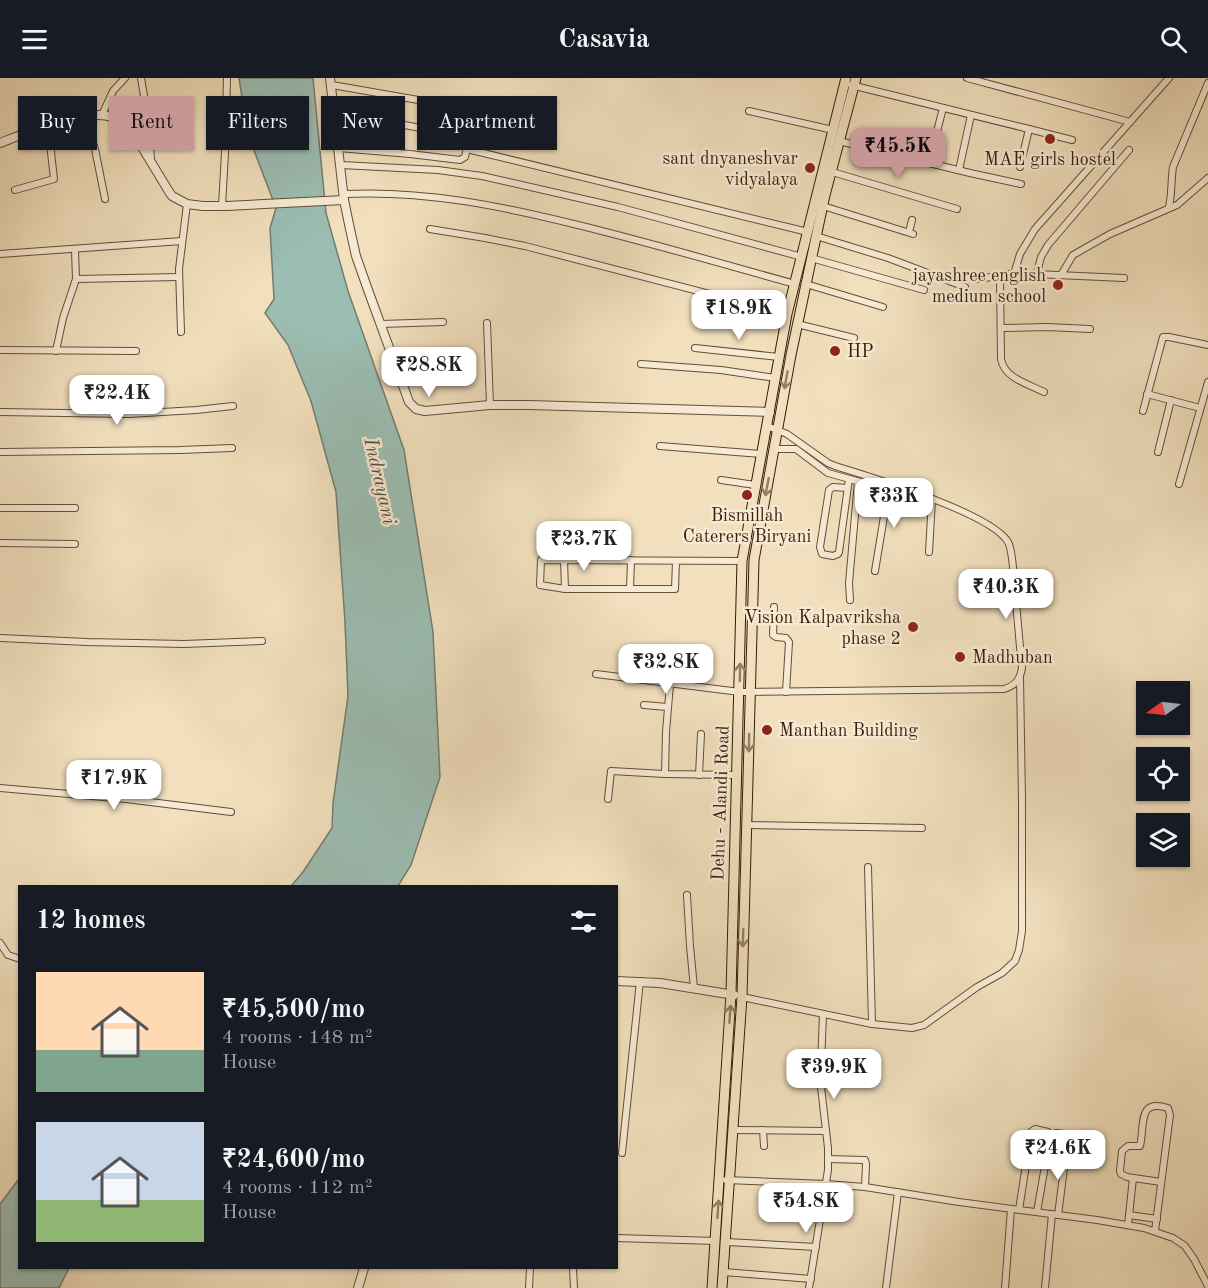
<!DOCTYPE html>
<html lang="en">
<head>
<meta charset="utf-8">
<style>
	body { margin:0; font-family:"Old Standard TT",serif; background:#20242c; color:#f1f3f6; height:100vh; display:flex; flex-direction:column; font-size:22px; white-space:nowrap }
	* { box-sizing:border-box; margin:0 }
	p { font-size:20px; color:#9ea1a6 }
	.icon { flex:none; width:33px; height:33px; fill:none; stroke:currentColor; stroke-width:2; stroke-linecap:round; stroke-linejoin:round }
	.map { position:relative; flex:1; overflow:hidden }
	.side { position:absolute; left:18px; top:807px; width:600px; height:384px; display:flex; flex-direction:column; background:#171b24; border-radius:0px; box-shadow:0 2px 4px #0004 }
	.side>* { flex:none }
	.top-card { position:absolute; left:18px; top:18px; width:600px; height:54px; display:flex; gap:12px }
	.needle { width:39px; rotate:256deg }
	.tools { position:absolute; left:1136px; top:603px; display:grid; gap:12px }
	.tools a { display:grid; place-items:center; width:54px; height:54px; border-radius:0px; background:#171b24; box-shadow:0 2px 4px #0004; font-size:30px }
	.price { position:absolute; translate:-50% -51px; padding:0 14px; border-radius:12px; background:#fff; color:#222; font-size:20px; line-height:39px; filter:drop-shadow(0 2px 3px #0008) }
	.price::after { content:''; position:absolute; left:50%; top:36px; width:18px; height:14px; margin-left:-9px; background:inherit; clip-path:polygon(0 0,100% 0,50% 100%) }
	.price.on { background:#c59692; color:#111 }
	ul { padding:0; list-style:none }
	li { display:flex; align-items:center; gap:18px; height:150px; padding:0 18px }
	li span { display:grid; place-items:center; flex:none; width:168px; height:120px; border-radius:0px; color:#555 }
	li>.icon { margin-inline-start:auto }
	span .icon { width:72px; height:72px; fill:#fffc; stroke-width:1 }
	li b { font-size:26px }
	h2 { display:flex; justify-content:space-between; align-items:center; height:72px; padding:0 18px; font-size:26px }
	.tag { padding:0 21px; border-radius:0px; background:#171b24; box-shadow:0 2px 4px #0004; font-size:21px; line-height:54px }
	.tag.on { background:#c59692; color:#111 }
	header { display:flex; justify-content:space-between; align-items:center; height:78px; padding:0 18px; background:#171b24; font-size:27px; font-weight:600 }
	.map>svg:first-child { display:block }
	.water { fill:#9bbdb2; stroke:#737d6e; stroke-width:1.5 }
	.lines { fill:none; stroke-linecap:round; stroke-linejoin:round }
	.minor-casing { stroke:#654e34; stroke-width:8 }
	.tertiary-casing { stroke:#654e34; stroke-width:10 }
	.primary-casing { stroke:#361d07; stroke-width:11 }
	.minor { stroke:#f6ead4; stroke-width:6 }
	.tertiary { stroke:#f6ead4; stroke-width:8 }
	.primary { stroke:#f1dfbd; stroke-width:9 }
	.oneway { stroke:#947e62 }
	.poi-dot { fill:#8f2418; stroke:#f6ead4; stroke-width:2 }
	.labels { text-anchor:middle; stroke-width:5; stroke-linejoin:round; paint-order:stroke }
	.poi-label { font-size:18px; fill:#361d07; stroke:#f6ead4; text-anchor:end }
	.street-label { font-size:18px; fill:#361d07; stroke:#f6ead4 }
	.water-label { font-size:20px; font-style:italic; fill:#544d3a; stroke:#f6ead4 }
</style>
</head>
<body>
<header><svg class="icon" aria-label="menu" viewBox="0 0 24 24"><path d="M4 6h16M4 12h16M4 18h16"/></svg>Casavia<svg class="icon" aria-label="search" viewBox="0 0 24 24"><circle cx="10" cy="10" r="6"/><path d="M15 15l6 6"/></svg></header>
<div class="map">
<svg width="1208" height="1210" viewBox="0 0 1208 1210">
	<rect width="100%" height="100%" fill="#f1dfbd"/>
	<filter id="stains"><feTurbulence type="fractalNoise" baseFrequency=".00333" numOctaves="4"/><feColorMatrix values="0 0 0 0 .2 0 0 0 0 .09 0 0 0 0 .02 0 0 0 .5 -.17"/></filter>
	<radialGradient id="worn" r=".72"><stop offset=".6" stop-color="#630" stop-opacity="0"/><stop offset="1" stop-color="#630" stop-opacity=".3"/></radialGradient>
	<!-- water -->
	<g class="water">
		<path d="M239,0H313L326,135L348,213L404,372L433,554L440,699L411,787L398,808H291L303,794L332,750L333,725L348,618L345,544L336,414L311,323L288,267L265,235L274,221L270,150L276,130L247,54Z"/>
		<path d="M19,1101L20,1190H69L59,1210H0V1126Z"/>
	</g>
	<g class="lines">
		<!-- minor casing -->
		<g class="minor-casing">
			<g id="minor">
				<path d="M141,0L149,47L151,83"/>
				<path d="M967,0L1130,44"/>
				<path d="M332,7L430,24"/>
				<path d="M851,7L1029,51L1020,89"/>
				<path d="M749,33L833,52"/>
				<path d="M102,37L113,13L125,0"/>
				<path d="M84,38L95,71L105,121"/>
				<path d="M335,38L382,43L460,57L465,58L468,65L465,79L460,82L410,76L339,70"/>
				<path d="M422,50L424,23"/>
				<path d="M1029,51L1072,62"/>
				<path d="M839,63L970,95L1021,106"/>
				<path d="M934,65L943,30"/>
				<path d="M467,71L808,154"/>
				<path d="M341,87L438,92L482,98L618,129L802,179"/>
				<path d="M959,92L971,37"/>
				<path d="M829,93L957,131"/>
				<path d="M15,112L54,101L48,48"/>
				<path d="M344,116C424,112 501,128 578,147C651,165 723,186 795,206"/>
				<path d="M222,128L225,75L227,0"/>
				<path d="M823,128L913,156"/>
				<path d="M1169,129C1172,116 1171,102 1173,89L1208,5"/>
				<path d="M430,151L485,160L525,168L787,236"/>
				<path d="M909,154L912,142"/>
				<path d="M816,158L888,180L965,209"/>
				<path d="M75,172L76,201L179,199"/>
				<path d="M0,176L182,163"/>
				<path d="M811,180L924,212"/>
				<path d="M1014,196L1020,176L1035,151L1169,0"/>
				<path d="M1035,196L1124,200"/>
				<path d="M1061,197L1073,177L1110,156L1177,127L1208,100"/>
				<path d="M979,201L1002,197"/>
				<path d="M806,206L883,229"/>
				<path d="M487,245L490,327"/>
				<path d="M381,246L443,244"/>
				<path d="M797,246L854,260"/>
				<path d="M1001,250L1047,249L1090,251"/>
				<path d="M181,254L179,191L187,126"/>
				<path d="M695,270L779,279"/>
				<path d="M0,272L136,273"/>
				<path d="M56,273L63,240L76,201"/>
				<path d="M641,286L721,292L775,300"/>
				<path d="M1044,314C1028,306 1004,300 1001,281L1000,201L1003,196L1029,197L1037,195L1041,179L1048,167L1129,72"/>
				<path d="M1147,316L1200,330"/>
				<path d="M1143,333L1163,259H1169L1208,267"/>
				<path d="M0,334L129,336L196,332L233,328"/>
				<path d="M660,368L761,376"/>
				<path d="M774,371H796L828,395L889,412"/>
				<path d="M0,374L180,372L232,370"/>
				<path d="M1158,374L1171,322"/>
				<path d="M721,402L755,407"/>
				<path d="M1179,406L1208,304"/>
				<path d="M847,410L833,409L829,412L820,469L822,476L833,478L838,476L839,474L849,401"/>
				<path d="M0,430H75"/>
				<path d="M0,465L75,466"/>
				<path d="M929,474L932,421"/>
				<path d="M564,482L565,511"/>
				<path d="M676,483L675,511H565L540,507L541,482L742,483"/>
				<path d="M875,493L889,408"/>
				<path d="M630,511L631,482"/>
				<path d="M850,522L849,505L858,403"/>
				<path d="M774,529L773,557L776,559L786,560L789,564L786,614"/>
				<path d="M0,560L87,564L184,566L262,563"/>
				<path d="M596,596L740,614L1004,611C1016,607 1020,602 1022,590C1019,561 1017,532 1014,503C1013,491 1013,478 1009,466C997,437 868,398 835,388L828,385L787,356L767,348"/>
				<path d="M644,627L667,629"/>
				<path d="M665,696L666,654L670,606"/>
				<path d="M699,697L701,656"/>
				<path d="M0,710L126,721L231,734"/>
				<path d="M608,721L611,693L665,696L737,697"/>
				<path d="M746,747L922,750"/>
				<path d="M868,789L872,946"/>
				<path d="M687,817L690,868L694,910"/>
				<path d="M0,865L8,877L20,881"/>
				<path d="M742,919L872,946L912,950L924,947L977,909L1002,895L1015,883L1019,872L1022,853V722L1020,600"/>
				<path d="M734,1052L826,1053"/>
				<path d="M763,1052L764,1068"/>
				<path d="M1052,1063V1058L1056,1055L1065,1056L1068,1059L1058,1137"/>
				<path d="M622,1075L640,903"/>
				<path d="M828,1081L865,1082L866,1086L865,1109"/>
				<path d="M726,1102L826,1106L865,1109L959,1124L1097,1142L1144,1150L1173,1160L1185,1168L1194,1181L1208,1208"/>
				<path d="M1019,1132L1031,1054L1035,1051L1048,1054L1050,1059L1037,1134"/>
				<path d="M1129,1137L1157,1141"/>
				<path d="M1128,1147L1133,1100"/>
				<path d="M1155,1153L1170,1037L1168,1030C1137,1020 1145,1047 1140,1068H1128L1122,1073L1120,1093L1121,1096L1127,1099L1161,1104"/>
				<path d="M616,1160L716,1163"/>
				<path d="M726,1164L816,1169"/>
				<path d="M573,1190L574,1210"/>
				<path d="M724,1194L811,1201"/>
				<path d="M529,1210L530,1190"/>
				<path d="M809,1210L828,1092V1070L821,1009V987L823,936"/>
				<path d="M886,1210L898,1114"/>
				<path d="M1005,1210L1011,1131"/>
				<path d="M1045,1210L1052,1136"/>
			</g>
		</g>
		<!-- tertiary casing -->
		<g class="tertiary-casing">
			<g id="tertiary">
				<path d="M330,0L344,122L350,151L356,178L368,212L409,324L416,331L425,333L490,327H529L770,334"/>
				<path d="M0,65C26,55 85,30 112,39C121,43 128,50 134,56L168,112L172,118L187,126L203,128H227L344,122"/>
				<path d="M616,903L660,905L734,917"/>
				<path d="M358,1210L364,1190"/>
			</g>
		</g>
		<!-- primary casing -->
		<g class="primary-casing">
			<g id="primary">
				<path d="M712,1210L731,916L742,483L787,236L846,0"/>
				<path d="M722,1210L742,919L754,482L791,277L825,117L856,0"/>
			</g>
		</g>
		<!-- minor -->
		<use href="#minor" class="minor"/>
		<!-- tertiary -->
		<use href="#tertiary" class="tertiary"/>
		<!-- primary -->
		<use href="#primary" class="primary"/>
	</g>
	<!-- one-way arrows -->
	<defs><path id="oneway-shaft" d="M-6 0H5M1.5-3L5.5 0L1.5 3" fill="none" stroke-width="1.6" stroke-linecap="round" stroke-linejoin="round" transform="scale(1.5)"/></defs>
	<g class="oneway">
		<use href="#oneway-shaft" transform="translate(786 302) rotate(100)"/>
		<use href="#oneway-shaft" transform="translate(767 409) rotate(101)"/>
		<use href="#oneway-shaft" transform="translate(740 594) rotate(-89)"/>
		<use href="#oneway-shaft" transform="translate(749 665) rotate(91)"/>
		<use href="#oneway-shaft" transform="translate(743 860) rotate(92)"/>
		<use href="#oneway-shaft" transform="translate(730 936) rotate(-86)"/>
		<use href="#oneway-shaft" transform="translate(718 1131) rotate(-86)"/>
	</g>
	<!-- markers -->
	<g class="poi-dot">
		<circle cx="1050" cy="61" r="6"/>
		<circle cx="810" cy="90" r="6"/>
		<circle cx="1058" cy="207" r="6"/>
		<circle cx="835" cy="273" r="6"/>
		<circle cx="747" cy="417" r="6"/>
		<circle cx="913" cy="549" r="6"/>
		<circle cx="960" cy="579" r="6"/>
		<circle cx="767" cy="652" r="6"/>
	</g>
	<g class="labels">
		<!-- poi labels -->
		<g class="poi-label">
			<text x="798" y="86">sant dnyaneshvar<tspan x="798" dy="21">vidyalaya</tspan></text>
			<text x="1050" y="87" text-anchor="middle">MAE girls hostel</text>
			<text x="1046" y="203">jayashree english<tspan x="1046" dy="21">medium school</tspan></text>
			<text x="847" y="279" text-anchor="start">HP</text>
			<text x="747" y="443" text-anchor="middle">Bismillah<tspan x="747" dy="21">Caterers Biryani</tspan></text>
			<text x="901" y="545">Vision Kalpavriksha<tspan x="901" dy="21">phase 2</tspan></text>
			<text x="972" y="585" text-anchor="start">Madhuban</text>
			<text x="779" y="658" text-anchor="start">Manthan Building</text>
		</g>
		<!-- street labels -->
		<g class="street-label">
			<text transform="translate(720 725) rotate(-88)" y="6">Dehu - Alandi Road</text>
		</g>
		<!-- water labels -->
		<g class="water-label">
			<text transform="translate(381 403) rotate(77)" y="7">Indrayani</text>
		</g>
	</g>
	<rect width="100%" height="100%" filter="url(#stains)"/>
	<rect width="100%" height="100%" fill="url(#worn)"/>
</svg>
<div class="tools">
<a><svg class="needle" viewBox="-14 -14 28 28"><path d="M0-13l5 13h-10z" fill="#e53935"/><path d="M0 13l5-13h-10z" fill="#9ea1a6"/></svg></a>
<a><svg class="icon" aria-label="locate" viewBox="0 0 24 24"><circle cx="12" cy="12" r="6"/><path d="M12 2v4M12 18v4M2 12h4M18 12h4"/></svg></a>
<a><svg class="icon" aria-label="layers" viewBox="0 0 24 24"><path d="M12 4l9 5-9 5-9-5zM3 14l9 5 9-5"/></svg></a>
</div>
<b class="price on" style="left:898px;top:101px">₹45.5K</b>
<b class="price" style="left:739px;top:263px">₹18.9K</b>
<b class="price" style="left:429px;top:320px">₹28.8K</b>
<b class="price" style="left:117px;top:348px">₹22.4K</b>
<b class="price" style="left:894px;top:451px">₹33K</b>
<b class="price" style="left:584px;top:494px">₹23.7K</b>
<b class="price" style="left:1006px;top:542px">₹40.3K</b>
<b class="price" style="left:666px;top:617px">₹32.8K</b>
<b class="price" style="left:114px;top:733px">₹17.9K</b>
<b class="price" style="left:834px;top:1022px">₹39.9K</b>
<b class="price" style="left:1058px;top:1103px">₹24.6K</b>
<b class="price" style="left:806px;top:1156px">₹54.8K</b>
<div class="top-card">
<a class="tag">Buy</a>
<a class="tag on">Rent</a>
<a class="tag">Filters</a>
<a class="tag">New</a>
<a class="tag">Apartment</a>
</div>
<section class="side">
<h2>12 homes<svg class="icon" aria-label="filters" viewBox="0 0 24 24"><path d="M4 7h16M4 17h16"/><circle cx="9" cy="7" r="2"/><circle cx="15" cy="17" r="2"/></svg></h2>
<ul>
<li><span style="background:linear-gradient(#ffd9b3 65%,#7fa58c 0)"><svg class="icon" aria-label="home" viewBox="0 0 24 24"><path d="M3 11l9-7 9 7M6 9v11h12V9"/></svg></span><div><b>₹45,500/mo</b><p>4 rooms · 148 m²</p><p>House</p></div></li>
<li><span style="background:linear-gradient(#c9d6e8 65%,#8fb573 0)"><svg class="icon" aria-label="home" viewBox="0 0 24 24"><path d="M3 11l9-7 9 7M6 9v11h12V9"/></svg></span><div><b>₹24,600/mo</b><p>4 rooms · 112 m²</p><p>House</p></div></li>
</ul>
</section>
</div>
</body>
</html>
